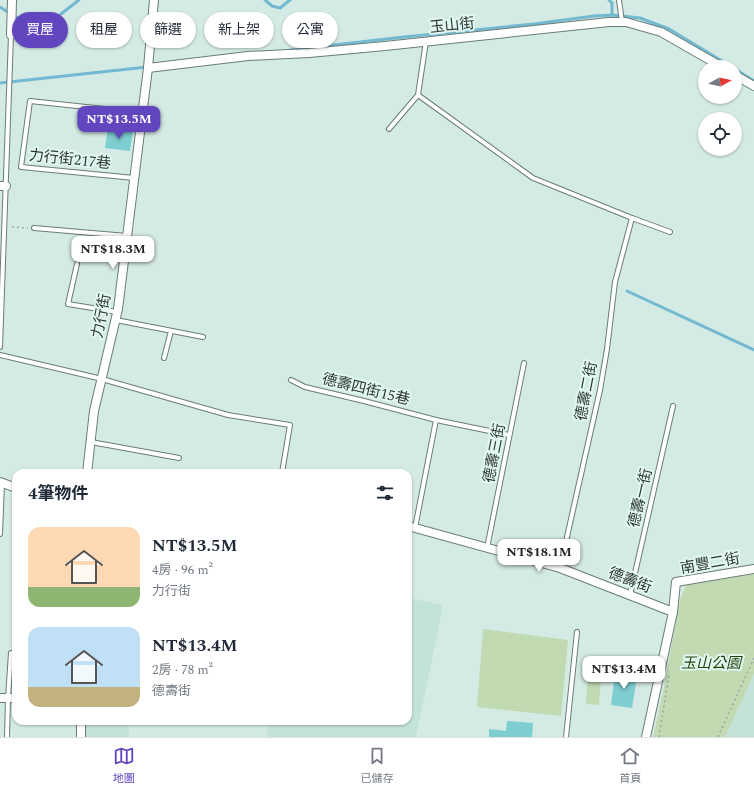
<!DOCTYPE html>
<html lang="zh-TW">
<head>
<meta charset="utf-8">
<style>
	body { margin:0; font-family:Spectral,"Noto Sans TC",serif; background:#f6f6f7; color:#1f2937; height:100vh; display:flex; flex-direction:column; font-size:15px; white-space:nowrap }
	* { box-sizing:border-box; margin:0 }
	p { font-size:13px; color:#747a83 }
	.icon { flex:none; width:22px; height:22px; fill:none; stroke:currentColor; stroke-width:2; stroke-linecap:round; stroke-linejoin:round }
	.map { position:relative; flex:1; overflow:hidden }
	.side { position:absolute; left:12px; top:469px; width:400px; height:256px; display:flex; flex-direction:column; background:#fff; border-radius:12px; box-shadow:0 1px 3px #0004 }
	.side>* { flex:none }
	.top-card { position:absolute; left:12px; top:12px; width:400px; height:36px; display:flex; gap:8px }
	.needle { width:26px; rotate:82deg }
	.buttons { position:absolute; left:698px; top:60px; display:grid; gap:8px }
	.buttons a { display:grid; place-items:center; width:44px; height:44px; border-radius:50%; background:#fff; box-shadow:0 1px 3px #0004; font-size:20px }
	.price { position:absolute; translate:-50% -34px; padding:0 9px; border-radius:8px; background:#fff; color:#222; font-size:13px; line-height:26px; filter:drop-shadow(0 1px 2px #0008) }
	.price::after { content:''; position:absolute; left:50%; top:24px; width:12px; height:9px; margin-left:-6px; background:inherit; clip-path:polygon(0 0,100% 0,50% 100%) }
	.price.selected { background:#6246bf; color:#fff }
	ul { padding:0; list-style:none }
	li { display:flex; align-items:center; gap:12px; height:100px; padding:0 16px }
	li span { display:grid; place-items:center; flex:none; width:112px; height:80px; border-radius:12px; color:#555 }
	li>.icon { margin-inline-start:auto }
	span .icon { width:48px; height:48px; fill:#fffc; stroke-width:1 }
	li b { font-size:17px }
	h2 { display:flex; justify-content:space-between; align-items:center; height:48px; padding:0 16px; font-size:17px }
	.pill { padding:0 14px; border-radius:18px; background:#fff; box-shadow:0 1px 3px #0004; font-size:14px; line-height:36px }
	.pill.selected { background:#6246bf; color:#fff }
	.dock { display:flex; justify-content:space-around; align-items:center; height:56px; border-top:1px solid #e0e1e3; background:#fff; font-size:11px; color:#747a83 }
	.dock a { display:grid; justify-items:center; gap:2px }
	.dock .selected { color:#6246bf }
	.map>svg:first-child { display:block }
	.built { fill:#c3e2d9 }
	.green { fill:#c1dab1 }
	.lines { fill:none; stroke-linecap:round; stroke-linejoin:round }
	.stream { stroke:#72b9d1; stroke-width:3 }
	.building { fill:#7dcdd1 }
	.lane-casing { stroke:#697d78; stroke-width:6 }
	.street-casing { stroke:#697d78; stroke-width:10 }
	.path { stroke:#99aaa5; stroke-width:1.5; stroke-dasharray:2 3; stroke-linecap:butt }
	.lane { stroke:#fff; stroke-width:4 }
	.street { stroke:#fff; stroke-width:8 }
	.labels { text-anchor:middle; stroke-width:4; stroke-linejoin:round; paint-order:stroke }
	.street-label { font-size:15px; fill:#2e3634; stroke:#e1f8f2 }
	.park-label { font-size:15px; font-style:italic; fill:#26420a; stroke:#e1f8f2 }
</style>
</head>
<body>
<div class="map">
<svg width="754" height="737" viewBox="0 0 754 737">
	<rect width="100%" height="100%" fill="#d4eae4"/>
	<!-- built -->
	<g class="built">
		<path d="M408,598L443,605L416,737H267L268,721H408Z"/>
		<path d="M754,674V737H725Z"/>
		<path d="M86,721H129V737H85Z"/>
	</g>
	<!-- green -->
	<g class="green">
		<path d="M754,574V674L725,737H653L663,692L680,600L686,585Z"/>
		<path d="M483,629L568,640L561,716L477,707Z"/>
		<path d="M588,677L601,678L599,705L586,704Z"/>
	</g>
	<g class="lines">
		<!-- stream -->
		<g class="stream">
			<path d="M265,0L272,6L280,8L290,0"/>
			<path d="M609,0L612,3V15"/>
			<path d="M0,7C10,13 30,28 42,26C42,26 47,24 48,24L79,0"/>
			<path d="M290,50L404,37L534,24L594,16L612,15L640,18L669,29L732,67"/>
			<path d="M735,69L754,81"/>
			<path d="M0,83L147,67"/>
			<path d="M627,291L754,350"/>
		</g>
	</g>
	<!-- building -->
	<g class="building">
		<path d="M108,128L133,132L130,151L105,148Z"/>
		<path d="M615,673L637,676L632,708L611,705Z"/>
		<path d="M507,721L533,723L532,737H489V729L506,731Z"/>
	</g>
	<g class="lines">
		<!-- lane casing -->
		<g class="lane-casing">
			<g id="lane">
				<path d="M619,0L622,22"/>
				<path d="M426,41L418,95L533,178L632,218L670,232"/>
				<path d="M389,129L418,95"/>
				<path d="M134,178L21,167L30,101L142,113"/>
				<path d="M34,228L127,236"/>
				<path d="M77,264L68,304L117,312"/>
				<path d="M116,320L203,337"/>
				<path d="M0,347L11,35"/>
				<path d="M0,355L102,379L228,415L290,425L282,473"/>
				<path d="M164,358L171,331"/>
				<path d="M291,380L305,387L364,401L436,420L509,435"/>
				<path d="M91,442L179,458"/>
				<path d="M415,528L436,420"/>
				<path d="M0,534L2,483"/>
				<path d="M487,548L524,363"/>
				<path d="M560,568L600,390L607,349L615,282L632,218"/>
				<path d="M630,595L673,406"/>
				<path d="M7,737L8,698L11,653"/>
				<path d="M566,737L577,632"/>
			</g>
		</g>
		<!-- street casing -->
		<g class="street-casing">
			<g id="street">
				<path d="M11,35L12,0"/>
				<path d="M148,68L248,56L309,53L385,46L609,22H626L661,32L722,67"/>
				<path d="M735,75L754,86"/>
				<path d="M0,186H6"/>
				<path d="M87,473L94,411L118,309L148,68L154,0"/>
				<path d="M0,482L16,488"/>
				<path d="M408,526L560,568L673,612"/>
				<path d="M0,698H16"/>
				<path d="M81,737V721"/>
				<path d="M646,737L673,612L676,582L754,569"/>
			</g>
		</g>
		<!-- path -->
		<g class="path">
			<path d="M12,227L28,228"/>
			<path d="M754,663V662"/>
			<path d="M659,737L669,675"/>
			<path d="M718,737L754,658"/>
		</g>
		<!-- lane -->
		<use href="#lane" class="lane"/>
		<!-- street -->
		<use href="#street" class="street"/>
	</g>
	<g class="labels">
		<!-- street labels -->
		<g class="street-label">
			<text transform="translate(452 25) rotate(-6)" y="5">玉山街</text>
			<text transform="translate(70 159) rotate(6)" y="5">力行街217巷</text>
			<text transform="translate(101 316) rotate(-79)" y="5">力行街</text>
			<text transform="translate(366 389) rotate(14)" y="5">德壽四街15巷</text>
			<text transform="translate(586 391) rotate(-79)" y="5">德壽二街</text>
			<text transform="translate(494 453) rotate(-79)" y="5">德壽三街</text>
			<text transform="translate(640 498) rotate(-77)" y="5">德壽一街</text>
			<text transform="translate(710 563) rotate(-10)" y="5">南豐二街</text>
			<text transform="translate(630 580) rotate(21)" y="5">德壽街</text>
		</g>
		<!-- park labels -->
		<g class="park-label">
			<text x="711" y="668">玉山公園</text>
		</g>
	</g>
</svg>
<div class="buttons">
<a><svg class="needle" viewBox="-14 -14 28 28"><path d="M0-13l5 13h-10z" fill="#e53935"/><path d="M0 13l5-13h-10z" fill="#747a83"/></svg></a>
<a><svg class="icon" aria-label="locate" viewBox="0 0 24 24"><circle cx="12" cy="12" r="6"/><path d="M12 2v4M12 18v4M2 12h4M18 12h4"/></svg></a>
</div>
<b class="price selected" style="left:119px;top:140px">NT$13.5M</b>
<b class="price" style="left:113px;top:270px">NT$18.3M</b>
<b class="price" style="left:539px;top:573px">NT$18.1M</b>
<b class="price" style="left:624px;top:690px">NT$13.4M</b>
<div class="top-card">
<a class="pill selected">買屋</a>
<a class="pill">租屋</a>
<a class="pill">篩選</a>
<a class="pill">新上架</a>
<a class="pill">公寓</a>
</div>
<section class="side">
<h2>4筆物件<svg class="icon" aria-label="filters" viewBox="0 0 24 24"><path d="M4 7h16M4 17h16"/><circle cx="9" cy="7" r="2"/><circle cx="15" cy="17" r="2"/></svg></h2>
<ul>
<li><span style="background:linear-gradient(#ffd9b3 75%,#8fb573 0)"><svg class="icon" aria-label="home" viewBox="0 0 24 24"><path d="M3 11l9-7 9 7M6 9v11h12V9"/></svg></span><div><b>NT$13.5M</b><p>4房 · 96 m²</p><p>力行街</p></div></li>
<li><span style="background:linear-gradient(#bfe0f5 75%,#c2b280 0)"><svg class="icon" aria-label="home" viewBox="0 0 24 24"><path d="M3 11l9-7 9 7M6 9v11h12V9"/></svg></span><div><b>NT$13.4M</b><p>2房 · 78 m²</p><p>德壽街</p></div></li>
</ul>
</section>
</div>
<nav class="dock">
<a class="selected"><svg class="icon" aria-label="map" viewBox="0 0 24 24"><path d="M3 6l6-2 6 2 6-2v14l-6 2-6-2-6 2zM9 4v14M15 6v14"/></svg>地圖</a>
<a><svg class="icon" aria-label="saved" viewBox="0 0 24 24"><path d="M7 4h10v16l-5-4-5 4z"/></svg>已儲存</a>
<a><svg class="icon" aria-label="home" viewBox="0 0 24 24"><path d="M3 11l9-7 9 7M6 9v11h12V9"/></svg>首頁</a>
</nav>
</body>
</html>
